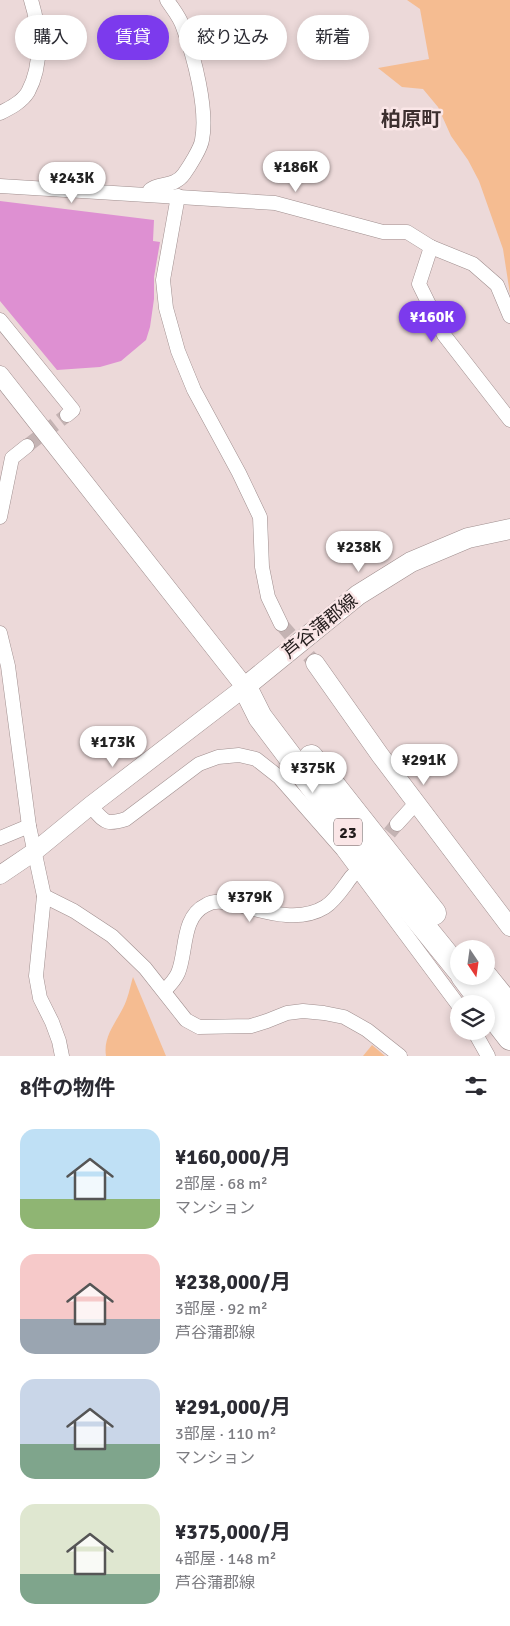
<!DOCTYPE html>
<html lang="ja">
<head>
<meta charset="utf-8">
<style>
	body { margin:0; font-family:Signika,"Noto Sans JP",sans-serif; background:#f2f2f3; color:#2b2b33; height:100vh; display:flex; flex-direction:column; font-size:19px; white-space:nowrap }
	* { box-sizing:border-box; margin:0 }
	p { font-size:16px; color:#7c7c81 }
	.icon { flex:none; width:28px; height:28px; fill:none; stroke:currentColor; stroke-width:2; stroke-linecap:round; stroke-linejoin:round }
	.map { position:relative; height:1056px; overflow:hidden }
	.panel { display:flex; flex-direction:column; background:#fff; flex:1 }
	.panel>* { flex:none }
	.top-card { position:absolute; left:15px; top:15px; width:480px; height:45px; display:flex; gap:10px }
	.needle { width:32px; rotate:167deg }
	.controls { position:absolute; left:450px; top:940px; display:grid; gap:10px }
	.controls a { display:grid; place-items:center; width:45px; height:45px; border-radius:50%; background:#fff; box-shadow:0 2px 8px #0003; font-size:25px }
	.price { position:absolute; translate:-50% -42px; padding:0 11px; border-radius:18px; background:#fff; color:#222; font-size:16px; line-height:32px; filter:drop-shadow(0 1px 2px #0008) }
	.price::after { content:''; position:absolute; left:50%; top:30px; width:15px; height:11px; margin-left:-8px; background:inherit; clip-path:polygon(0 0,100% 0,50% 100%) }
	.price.current { background:#7c3aed; color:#fff }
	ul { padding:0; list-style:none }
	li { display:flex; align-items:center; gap:15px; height:125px; padding:0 20px }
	li span { display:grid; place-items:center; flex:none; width:140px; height:100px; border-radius:15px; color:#555 }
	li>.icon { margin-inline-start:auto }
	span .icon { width:60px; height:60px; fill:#fffc; stroke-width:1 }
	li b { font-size:21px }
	h2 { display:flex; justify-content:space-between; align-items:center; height:60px; padding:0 20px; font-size:21px }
	.chip { padding:0 18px; border-radius:22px; background:#fff; box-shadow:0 2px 8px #0003; font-size:18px; line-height:45px }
	.chip.current { background:#7c3aed; color:#fff }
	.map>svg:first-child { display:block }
	.green { fill:#f5bc91 }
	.water { fill:#de90d2 }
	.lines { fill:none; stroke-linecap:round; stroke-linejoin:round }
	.minor-tunnel { stroke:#c4b3b3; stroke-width:14; stroke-dasharray:14 7; stroke-linecap:butt }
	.minor-casing { stroke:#9f8e8e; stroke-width:15 }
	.tertiary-casing { stroke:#9f8e8e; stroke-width:19 }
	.secondary-casing { stroke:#9f8e8e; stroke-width:21 }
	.trunk-casing { stroke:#9f8e8e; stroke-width:25 }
	.minor { stroke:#fff; stroke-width:14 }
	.tertiary { stroke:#fff; stroke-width:18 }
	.secondary { stroke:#fff; stroke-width:20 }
	.trunk { stroke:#fff; stroke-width:24 }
	.labels { text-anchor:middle; stroke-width:5; stroke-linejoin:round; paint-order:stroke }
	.shield { fill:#fae6e7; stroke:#645959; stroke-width:1 }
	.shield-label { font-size:16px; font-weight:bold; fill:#231c1c }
	.street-label { font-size:18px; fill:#231c1c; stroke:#fae6e7 }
	.quarter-label { font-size:20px; font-weight:bold; fill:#3d2f2f; stroke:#fae6e7 }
</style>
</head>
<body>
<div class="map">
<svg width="510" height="1056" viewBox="0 0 510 1056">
	<rect width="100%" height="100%" fill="#ecd9d9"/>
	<!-- green -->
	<g class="green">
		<path d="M407,0H510V294L503,249L479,181L468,160L451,136L438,107L423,89L402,87L378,68L429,59L420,9Z"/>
		<path d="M133,977L166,1056H106C103,1037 115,1024 123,1008C128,999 130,987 133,977Z"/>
		<path d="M372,1045L385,1056H363Z"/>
	</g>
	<!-- water -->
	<path class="water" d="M0,201L154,220L153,241L160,242L154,277V299L150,327L146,340L121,361L100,367L57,370L0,301Z"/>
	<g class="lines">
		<!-- minor-tunnel -->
		<g class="minor-tunnel">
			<path d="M27,446L67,415"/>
			<path d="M281,624L315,663"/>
			<path d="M376,849L397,824"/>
		</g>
		<!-- minor casing -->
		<g class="minor-casing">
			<g id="minor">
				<path d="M0,113C10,108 22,102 28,92C43,64 40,29 31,0"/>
				<path d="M0,186L275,203L383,232H407L431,247L473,264L497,285L510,316"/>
				<path d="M150,190C159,182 174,188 184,174C189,167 201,148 202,140C208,109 194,56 183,27C180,17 172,8 167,0"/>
				<path d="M178,196L163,280L166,308L178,351L194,390L239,473L260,517L262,567L268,597L281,624"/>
				<path d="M431,247L419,284L444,335L510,420"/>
				<path d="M0,320L73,410L67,415"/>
				<path d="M0,517L12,458L27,446"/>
				<path d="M0,633L8,666L29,826L44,896L36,976L40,998L52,1022L59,1041L62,1056"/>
				<path d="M90,806C105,821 104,826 126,819L199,764L218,757L239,755L256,759L279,777L343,850L459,1006"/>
				<path d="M397,824L416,803"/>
				<path d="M0,838L29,826"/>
				<path d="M44,896L74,911L112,936L145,968L186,1020L199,1027L251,1026L267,1021L287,1013L303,1011L324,1013L344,1017L367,1030L400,1056"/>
				<path d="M164,991C169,986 175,980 178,973C187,952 181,917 206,905C216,899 228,903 239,905C266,912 299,923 325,907C336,900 344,886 352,876"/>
				<path d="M474,1031L488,1056"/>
			</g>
		</g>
		<!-- tertiary casing -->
		<g class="tertiary-casing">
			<g id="tertiary">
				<path d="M0,375L245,687L90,806L34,852L0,875"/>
				<path d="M315,663L380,755L510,927"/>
			</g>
		</g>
		<!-- secondary casing -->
		<g class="secondary-casing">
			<path id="secondary" d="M245,687L358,595L411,562L468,538L510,529"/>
		</g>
		<!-- trunk casing -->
		<g class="trunk-casing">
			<g id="trunk">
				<path d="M245,687L260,717L343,827L459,970"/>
				<path d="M311,757L434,913"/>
				<path d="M463,976L484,1004"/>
				<path d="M485,976L510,1007"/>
				<path d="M486,1007L510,1038"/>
			</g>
		</g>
		<!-- minor -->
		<use href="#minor" class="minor"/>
		<!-- tertiary -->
		<use href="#tertiary" class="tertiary"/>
		<!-- secondary -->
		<use href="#secondary" class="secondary"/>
		<!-- trunk -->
		<use href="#trunk" class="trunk"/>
	</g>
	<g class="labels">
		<!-- shield labels -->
		<rect class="shield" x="334" y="818.5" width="28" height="27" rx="4"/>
		<g class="shield-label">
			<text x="348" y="838">23</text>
		</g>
		<!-- street labels -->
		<g class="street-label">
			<text transform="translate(320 626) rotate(-39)" y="6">芦谷蒲郡線</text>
		</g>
		<!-- quarter labels -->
		<g class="quarter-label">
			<text x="411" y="126">柏原町</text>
		</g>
	</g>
</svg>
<div class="controls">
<a><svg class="needle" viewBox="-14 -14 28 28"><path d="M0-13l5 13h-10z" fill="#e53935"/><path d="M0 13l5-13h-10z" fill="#7c7c81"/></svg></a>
<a><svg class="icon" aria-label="layers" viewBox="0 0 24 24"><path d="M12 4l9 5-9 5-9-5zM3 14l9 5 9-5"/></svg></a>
</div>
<b class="price" style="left:296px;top:193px">¥186K</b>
<b class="price" style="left:72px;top:204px">¥243K</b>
<b class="price current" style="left:432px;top:343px">¥160K</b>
<b class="price" style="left:359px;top:573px">¥238K</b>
<b class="price" style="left:113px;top:768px">¥173K</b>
<b class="price" style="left:424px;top:786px">¥291K</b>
<b class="price" style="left:313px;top:794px">¥375K</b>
<b class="price" style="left:250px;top:923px">¥379K</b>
<div class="top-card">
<a class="chip">購入</a>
<a class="chip current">賃貸</a>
<a class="chip">絞り込み</a>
<a class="chip">新着</a>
</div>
</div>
<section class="panel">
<h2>8件の物件<svg class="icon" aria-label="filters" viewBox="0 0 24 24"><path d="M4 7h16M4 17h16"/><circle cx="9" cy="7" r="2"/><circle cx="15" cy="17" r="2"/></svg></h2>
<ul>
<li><span style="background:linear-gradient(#bfe0f5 70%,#8fb573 0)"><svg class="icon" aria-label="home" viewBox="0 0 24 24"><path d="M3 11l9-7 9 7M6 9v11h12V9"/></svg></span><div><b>¥160,000/月</b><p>2部屋 · 68 m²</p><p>マンション</p></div></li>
<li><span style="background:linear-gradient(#f6c9c9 65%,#9aa5b1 0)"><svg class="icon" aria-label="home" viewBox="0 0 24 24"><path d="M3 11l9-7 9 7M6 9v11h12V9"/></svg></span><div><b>¥238,000/月</b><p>3部屋 · 92 m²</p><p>芦谷蒲郡線</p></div></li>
<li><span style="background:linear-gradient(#c9d6e8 65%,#7fa58c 0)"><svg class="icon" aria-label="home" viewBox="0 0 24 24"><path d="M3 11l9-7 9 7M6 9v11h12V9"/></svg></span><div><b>¥291,000/月</b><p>3部屋 · 110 m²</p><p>マンション</p></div></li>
<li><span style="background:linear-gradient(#dfe7d0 70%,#7fa58c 0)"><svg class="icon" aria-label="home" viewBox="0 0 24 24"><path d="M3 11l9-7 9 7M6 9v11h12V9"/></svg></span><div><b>¥375,000/月</b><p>4部屋 · 148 m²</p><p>芦谷蒲郡線</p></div></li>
</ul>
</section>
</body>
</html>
